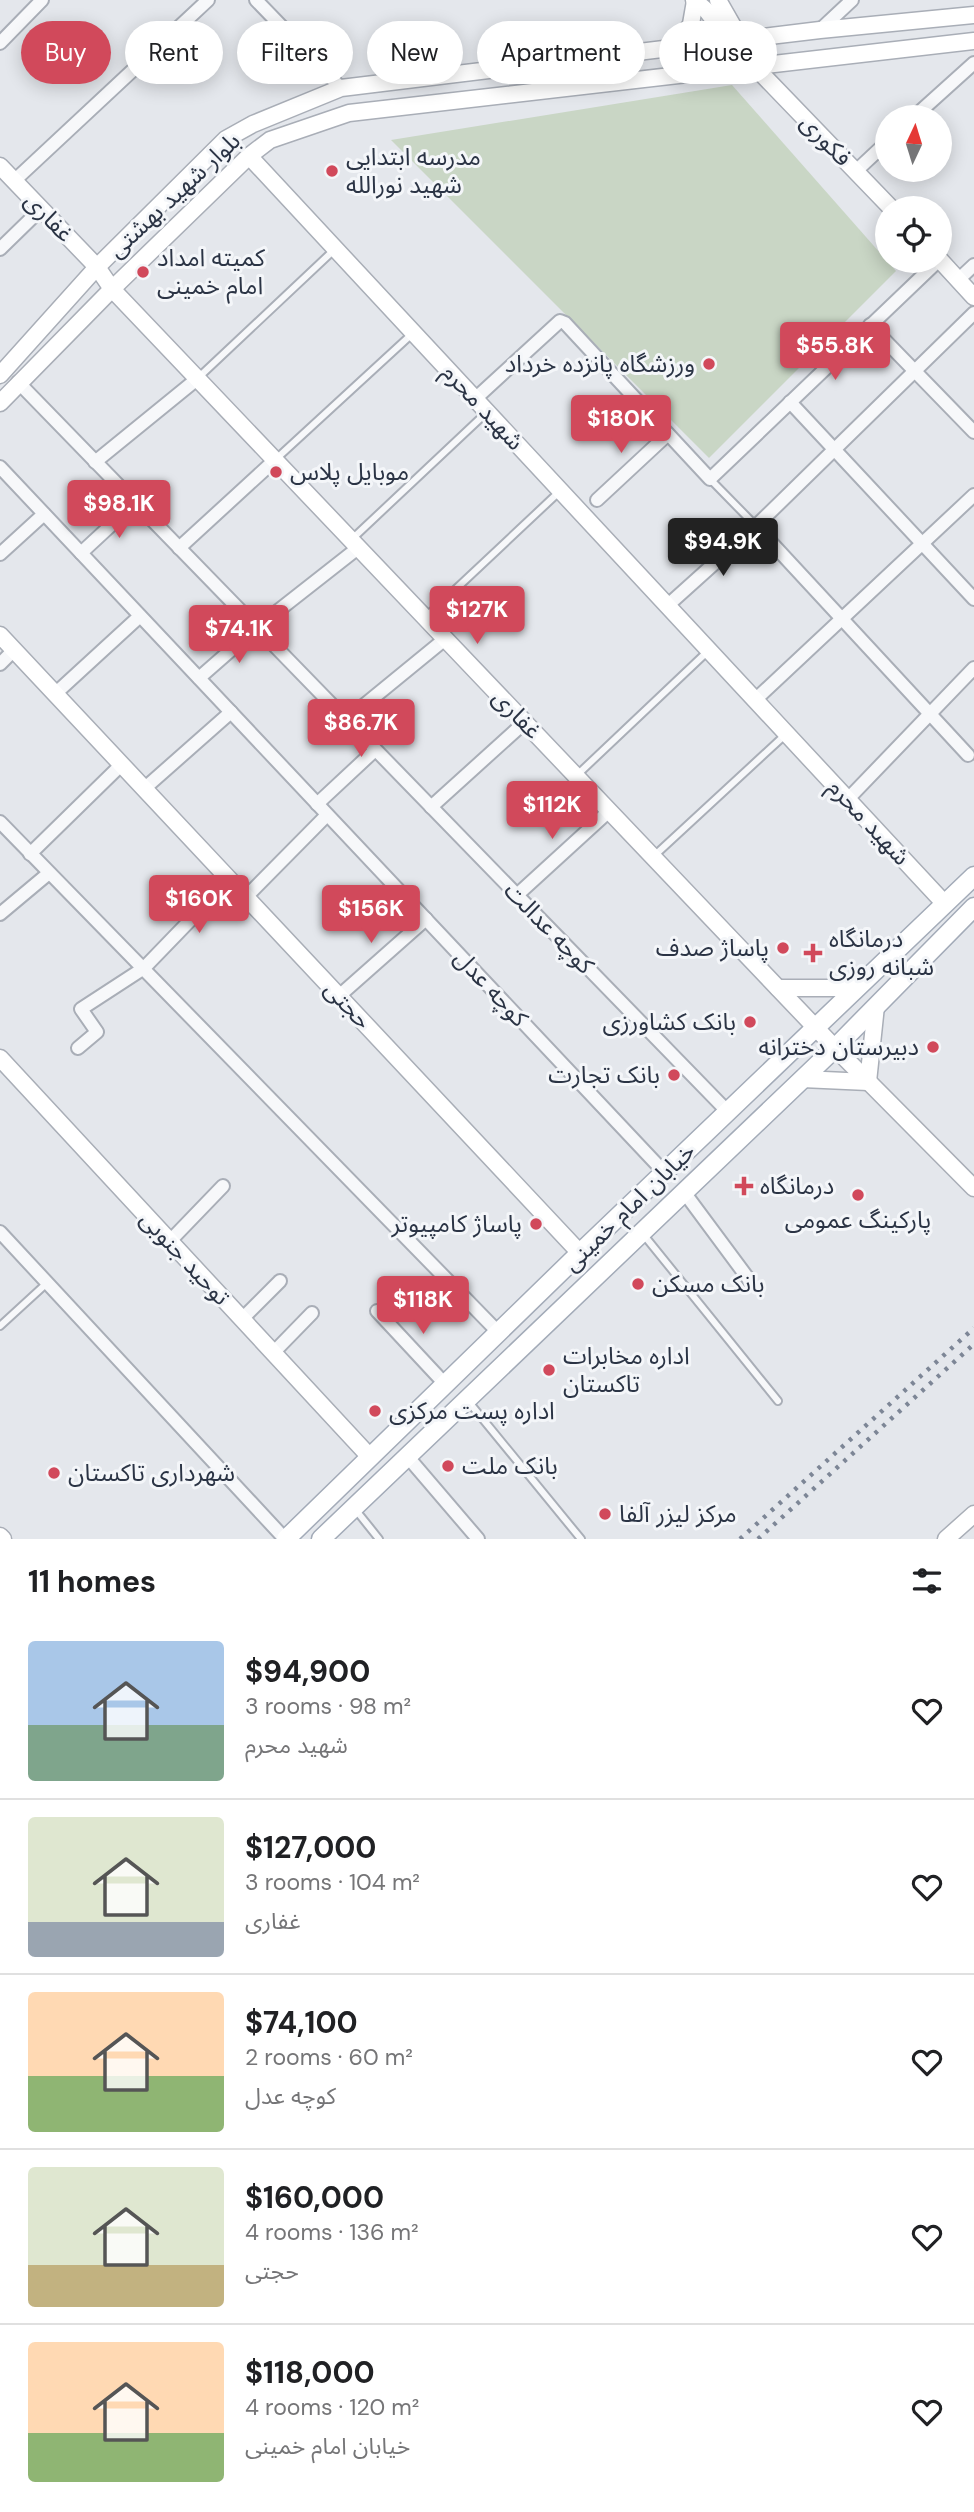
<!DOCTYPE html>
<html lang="en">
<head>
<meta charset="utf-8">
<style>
	body { margin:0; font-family:"DM Sans","Noto Sans Arabic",sans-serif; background:#f2f2f2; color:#202124; height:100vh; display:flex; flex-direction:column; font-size:26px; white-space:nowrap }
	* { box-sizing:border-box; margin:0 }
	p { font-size:23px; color:#757577 }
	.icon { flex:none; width:38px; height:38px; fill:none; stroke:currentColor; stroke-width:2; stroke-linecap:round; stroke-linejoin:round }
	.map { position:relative; height:1539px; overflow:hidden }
	.details { display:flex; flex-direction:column; background:#fff; flex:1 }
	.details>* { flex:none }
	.banner { position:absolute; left:21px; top:21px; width:933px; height:63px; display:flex; gap:14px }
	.needle { width:46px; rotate:4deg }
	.fabs { position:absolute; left:875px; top:105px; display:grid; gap:14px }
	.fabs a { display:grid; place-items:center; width:77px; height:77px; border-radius:50%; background:#fff; box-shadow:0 4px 18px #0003; font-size:35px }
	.price { position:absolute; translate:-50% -60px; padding:0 16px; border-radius:7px; background:#d1495b; color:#fff; font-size:23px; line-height:46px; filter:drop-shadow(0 2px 4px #0008) }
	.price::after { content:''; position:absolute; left:50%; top:42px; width:21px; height:16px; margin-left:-10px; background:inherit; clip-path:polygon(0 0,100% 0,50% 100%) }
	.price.on { background:#222; color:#fff }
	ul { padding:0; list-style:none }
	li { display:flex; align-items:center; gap:21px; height:175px; padding:0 28px }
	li+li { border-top:2px solid #e0e0e0 }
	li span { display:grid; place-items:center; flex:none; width:196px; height:140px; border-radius:7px; color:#555 }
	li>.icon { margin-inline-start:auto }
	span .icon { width:84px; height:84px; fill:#fffc; stroke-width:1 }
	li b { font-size:30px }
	h2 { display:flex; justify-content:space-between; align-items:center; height:84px; padding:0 28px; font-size:30px }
	.tag { padding:0 24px; border-radius:32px; background:#fff; box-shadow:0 4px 18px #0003; font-size:24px; line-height:63px }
	.tag.on { background:#d1495b; color:#fff }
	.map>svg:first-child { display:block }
	.green { fill:#c9d6c5 }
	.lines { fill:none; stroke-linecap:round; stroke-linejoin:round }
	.lane-casing { stroke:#a9aeb7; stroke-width:10 }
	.street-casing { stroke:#a9aeb7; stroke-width:16 }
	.secondary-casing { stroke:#a9aeb7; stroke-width:19 }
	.primary-casing { stroke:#a3abb8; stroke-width:21 }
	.lane { stroke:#f7f8fa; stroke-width:6 }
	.street { stroke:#f7f8fa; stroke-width:12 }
	.secondary { stroke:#fff; stroke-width:16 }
	.primary { stroke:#fff; stroke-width:18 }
	.rail { stroke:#7d8696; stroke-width:4.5; stroke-dasharray:3.5 7; stroke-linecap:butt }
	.poi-dot { fill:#d1495b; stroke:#f4f6f9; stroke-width:2.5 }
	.labels { text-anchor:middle; stroke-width:6; stroke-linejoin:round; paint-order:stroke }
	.street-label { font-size:24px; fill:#2b3445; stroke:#f4f6f9 }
	.poi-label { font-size:24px; fill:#2b3445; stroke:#f4f6f9; text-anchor:start }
</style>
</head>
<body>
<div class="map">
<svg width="974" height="1539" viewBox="0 0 974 1539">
	<rect width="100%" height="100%" fill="#e4e7ec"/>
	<!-- green -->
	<path class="green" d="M732,85L896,271L709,458L391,140Z"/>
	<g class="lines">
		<!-- lane casing -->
		<g class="lane-casing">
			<g id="lane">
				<path d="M199,377L334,250"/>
				<path d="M276,459L412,334"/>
				<path d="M710,479L756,526"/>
				<path d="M351,540L486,413"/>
				<path d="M427,616L559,492"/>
				<path d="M576,776L707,652"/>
				<path d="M654,856L785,735"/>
				<path d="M643,1234L778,1401"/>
				<path d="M0,1326L47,1283"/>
				<path d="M468,1401L581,1539"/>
				<path d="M355,1509L379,1539"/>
			</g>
		</g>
		<!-- street casing -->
		<g class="street-casing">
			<g id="street">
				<path d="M256,0L341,88"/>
				<path d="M820,30L852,0"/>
				<path d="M0,43L42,0"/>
				<path d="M914,117L974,63"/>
				<path d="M856,171L887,142"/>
				<path d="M14,181L208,0"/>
				<path d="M0,249L41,209"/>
				<path d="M958,280L974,265"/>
				<path d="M870,325L974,432"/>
				<path d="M18,382L728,1112"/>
				<path d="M475,399L560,321L565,323L710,479L938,261"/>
				<path d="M790,402L974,599"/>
				<path d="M95,462L197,379"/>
				<path d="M0,467L665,1173"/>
				<path d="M597,500L668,434"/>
				<path d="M756,526L968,755"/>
				<path d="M179,548L275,460"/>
				<path d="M81,553L135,503"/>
				<path d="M0,554L44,514"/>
				<path d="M667,606L756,526L974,313"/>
				<path d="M0,664L14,650"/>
				<path d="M199,678L256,628L358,548"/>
				<path d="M56,693L140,616"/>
				<path d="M755,700L974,495"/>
				<path d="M346,720L445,639"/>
				<path d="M145,788L231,712"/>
				<path d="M848,799L974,668"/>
				<path d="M317,804L375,750"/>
				<path d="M431,807L525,722"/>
				<path d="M0,822L499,1333"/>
				<path d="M30,854L121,765"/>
				<path d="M517,895L609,811"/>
				<path d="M246,897L327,815"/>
				<path d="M0,914L49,873"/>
				<path d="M339,996L426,919"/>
				<path d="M78,1048L97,1032L81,1009L144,968L230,879"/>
				<path d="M684,1192L750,1281"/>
				<path d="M0,1232L285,1539"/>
				<path d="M170,1241L223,1186"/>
				<path d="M377,1311L445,1384"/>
				<path d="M242,1319L280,1281"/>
				<path d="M273,1353L312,1313"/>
				<path d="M407,1456L478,1539"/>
			</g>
		</g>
		<!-- secondary casing -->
		<g class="secondary-casing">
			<g id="secondary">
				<path d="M694,0L707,11L731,42L891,208"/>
				<path d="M718,0L734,28L731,42"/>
				<path d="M676,49L691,24L695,1"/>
				<path d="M249,156L945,904"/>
				<path d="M0,166L97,267L112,289L835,1048L974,1188"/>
				<path d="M940,260L974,297"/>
				<path d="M0,375L97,267L226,139L253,124L341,88L820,30L974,15"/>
				<path d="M0,403L112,289L249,156L270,140L349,113L974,41"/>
				<path d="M0,635L580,1253"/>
				<path d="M778,988H855"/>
				<path d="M0,1058L370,1457"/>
				<path d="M802,1079L868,1082L876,1006"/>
				<path d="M0,1536L3,1539"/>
				<path d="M946,1539L974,1514"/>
			</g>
		</g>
		<!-- primary casing -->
		<g class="primary-casing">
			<g id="primary">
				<path d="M286,1539L580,1253L974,876"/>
				<path d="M321,1539L835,1048L974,907"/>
			</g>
		</g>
		<!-- lane -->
		<use href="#lane" class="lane"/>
		<!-- street -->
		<use href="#street" class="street"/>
		<!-- secondary -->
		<use href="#secondary" class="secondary"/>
		<!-- primary -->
		<use href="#primary" class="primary"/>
		<!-- rail -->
		<g class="rail">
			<path d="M740,1539L974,1328"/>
			<path d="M758,1539L974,1344"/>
		</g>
	</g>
	<!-- markers -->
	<g class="poi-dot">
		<circle cx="332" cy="171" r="7"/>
		<circle cx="143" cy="272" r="7"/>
		<circle cx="709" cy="364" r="7"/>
		<circle cx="276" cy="472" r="7"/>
		<circle cx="783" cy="948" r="7"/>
		<path d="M809.5 942.5h7v7h7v7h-7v7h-7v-7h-7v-7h7z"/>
		<circle cx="750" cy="1022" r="7"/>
		<circle cx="933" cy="1047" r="7"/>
		<circle cx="674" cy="1075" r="7"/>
		<path d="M740.5 1175.5h7v7h7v7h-7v7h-7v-7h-7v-7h7z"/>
		<circle cx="858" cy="1195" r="7"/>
		<circle cx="536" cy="1224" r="7"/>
		<circle cx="638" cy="1284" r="7"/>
		<circle cx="549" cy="1370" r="7"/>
		<circle cx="375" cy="1411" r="7"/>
		<circle cx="448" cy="1466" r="7"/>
		<circle cx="54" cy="1473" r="7"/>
		<circle cx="605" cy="1514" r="7"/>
	</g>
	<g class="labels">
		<!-- street labels -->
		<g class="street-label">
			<text transform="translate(826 140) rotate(46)" y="8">فکوری</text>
			<text transform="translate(174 195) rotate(-43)" y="8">بلوار شهید بهشتی</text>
			<text transform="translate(49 217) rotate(46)" y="8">غفاری</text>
			<text transform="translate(483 407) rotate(47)" y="8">شهید محرم</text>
			<text transform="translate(517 714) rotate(46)" y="8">غفاری</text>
			<text transform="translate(869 822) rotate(47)" y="8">شهید محرم</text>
			<text transform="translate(549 928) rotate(46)" y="8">کوچه عدالت</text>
			<text transform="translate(491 988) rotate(47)" y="8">کوچه عدل</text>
			<text transform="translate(348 1005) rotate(47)" y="8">حجتی</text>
			<text transform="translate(629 1207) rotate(-44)" y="8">خیابان امام خمینی</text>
			<text transform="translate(185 1258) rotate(47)" y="8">توحید جنوبی</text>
		</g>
		<!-- poi labels -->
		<g class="poi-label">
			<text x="346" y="165">مدرسه ابتدایی<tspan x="346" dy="28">شهید نورالله</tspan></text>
			<text x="157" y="266">کمیته امداد<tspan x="157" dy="28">امام خمینی</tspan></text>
			<text x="695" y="372" text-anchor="end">ورزشگاه پانزده خرداد</text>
			<text x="290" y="480">موبایل پلاس</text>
			<text x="829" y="947">درمانگاه<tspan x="829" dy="28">شبانه روزی</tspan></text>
			<text x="769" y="956" text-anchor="end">پاساژ صدف</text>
			<text x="736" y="1030" text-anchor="end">بانک کشاورزی</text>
			<text x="919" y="1055" text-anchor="end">دبیرستان دخترانه</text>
			<text x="660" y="1083" text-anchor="end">بانک تجارت</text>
			<text x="760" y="1194">درمانگاه</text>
			<text x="858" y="1228" text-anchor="middle">پارکینگ عمومی</text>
			<text x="522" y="1232" text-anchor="end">پاساژ کامپیوتر</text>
			<text x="652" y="1292">بانک مسکن</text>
			<text x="563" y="1364">اداره مخابرات<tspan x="563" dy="28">تاکستان</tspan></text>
			<text x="389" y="1419">اداره پست مرکزی</text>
			<text x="462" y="1474">بانک ملت</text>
			<text x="68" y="1481">شهرداری تاکستان</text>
			<text x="619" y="1522">مرکز لیزر آلفا</text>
		</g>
	</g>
</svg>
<div class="fabs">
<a><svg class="needle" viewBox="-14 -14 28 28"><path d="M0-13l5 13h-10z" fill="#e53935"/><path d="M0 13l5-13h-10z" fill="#757577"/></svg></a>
<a><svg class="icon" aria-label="locate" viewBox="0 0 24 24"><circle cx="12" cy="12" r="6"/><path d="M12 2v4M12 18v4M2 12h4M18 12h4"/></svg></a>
</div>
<b class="price" style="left:835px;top:382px">$55.8K</b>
<b class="price" style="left:621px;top:455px">$180K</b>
<b class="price" style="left:119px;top:540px">$98.1K</b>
<b class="price on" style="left:723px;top:578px">$94.9K</b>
<b class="price" style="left:477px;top:646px">$127K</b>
<b class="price" style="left:239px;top:665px">$74.1K</b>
<b class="price" style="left:361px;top:759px">$86.7K</b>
<b class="price" style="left:552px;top:841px">$112K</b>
<b class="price" style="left:199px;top:935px">$160K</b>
<b class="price" style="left:371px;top:945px">$156K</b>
<b class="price" style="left:423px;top:1336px">$118K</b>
<div class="banner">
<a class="tag on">Buy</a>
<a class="tag">Rent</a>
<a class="tag">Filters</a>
<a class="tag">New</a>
<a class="tag">Apartment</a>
<a class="tag">House</a>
</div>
</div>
<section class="details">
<h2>11 homes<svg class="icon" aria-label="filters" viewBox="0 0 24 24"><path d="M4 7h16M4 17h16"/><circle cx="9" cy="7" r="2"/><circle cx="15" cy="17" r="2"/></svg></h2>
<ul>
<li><span style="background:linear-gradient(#a9c7e8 60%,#7fa58c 0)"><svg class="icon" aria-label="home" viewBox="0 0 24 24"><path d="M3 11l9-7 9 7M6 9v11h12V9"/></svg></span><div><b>$94,900</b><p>3 rooms · 98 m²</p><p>شهید محرم</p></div><svg class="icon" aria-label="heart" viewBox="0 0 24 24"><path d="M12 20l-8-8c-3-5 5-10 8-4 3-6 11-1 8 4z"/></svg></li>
<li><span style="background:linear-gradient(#dfe7d0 75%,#9aa5b1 0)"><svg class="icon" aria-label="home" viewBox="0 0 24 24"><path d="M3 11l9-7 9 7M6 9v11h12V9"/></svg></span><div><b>$127,000</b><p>3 rooms · 104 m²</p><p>غفاری</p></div><svg class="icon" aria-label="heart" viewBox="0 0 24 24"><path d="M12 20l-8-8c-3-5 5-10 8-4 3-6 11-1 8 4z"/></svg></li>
<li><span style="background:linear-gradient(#ffd9b3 60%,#8fb573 0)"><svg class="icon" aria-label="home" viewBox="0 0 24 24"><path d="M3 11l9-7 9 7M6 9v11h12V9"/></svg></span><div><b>$74,100</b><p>2 rooms · 60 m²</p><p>کوچه عدل</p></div><svg class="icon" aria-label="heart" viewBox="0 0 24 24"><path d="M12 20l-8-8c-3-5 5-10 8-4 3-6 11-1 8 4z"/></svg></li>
<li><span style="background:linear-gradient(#dfe7d0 70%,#c2b280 0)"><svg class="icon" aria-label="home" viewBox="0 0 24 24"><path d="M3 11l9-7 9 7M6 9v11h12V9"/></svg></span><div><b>$160,000</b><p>4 rooms · 136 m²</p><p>حجتی</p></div><svg class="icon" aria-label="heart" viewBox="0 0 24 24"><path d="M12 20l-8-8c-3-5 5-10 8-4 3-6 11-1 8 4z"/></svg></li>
<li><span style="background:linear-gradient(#ffd9b3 65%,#8fb573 0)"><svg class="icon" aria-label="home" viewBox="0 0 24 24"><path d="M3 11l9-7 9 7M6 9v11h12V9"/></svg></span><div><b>$118,000</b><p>4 rooms · 120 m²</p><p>خیابان امام خمینی</p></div><svg class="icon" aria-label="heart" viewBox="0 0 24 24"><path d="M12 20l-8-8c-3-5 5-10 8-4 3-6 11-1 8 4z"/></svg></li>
</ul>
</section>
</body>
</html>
